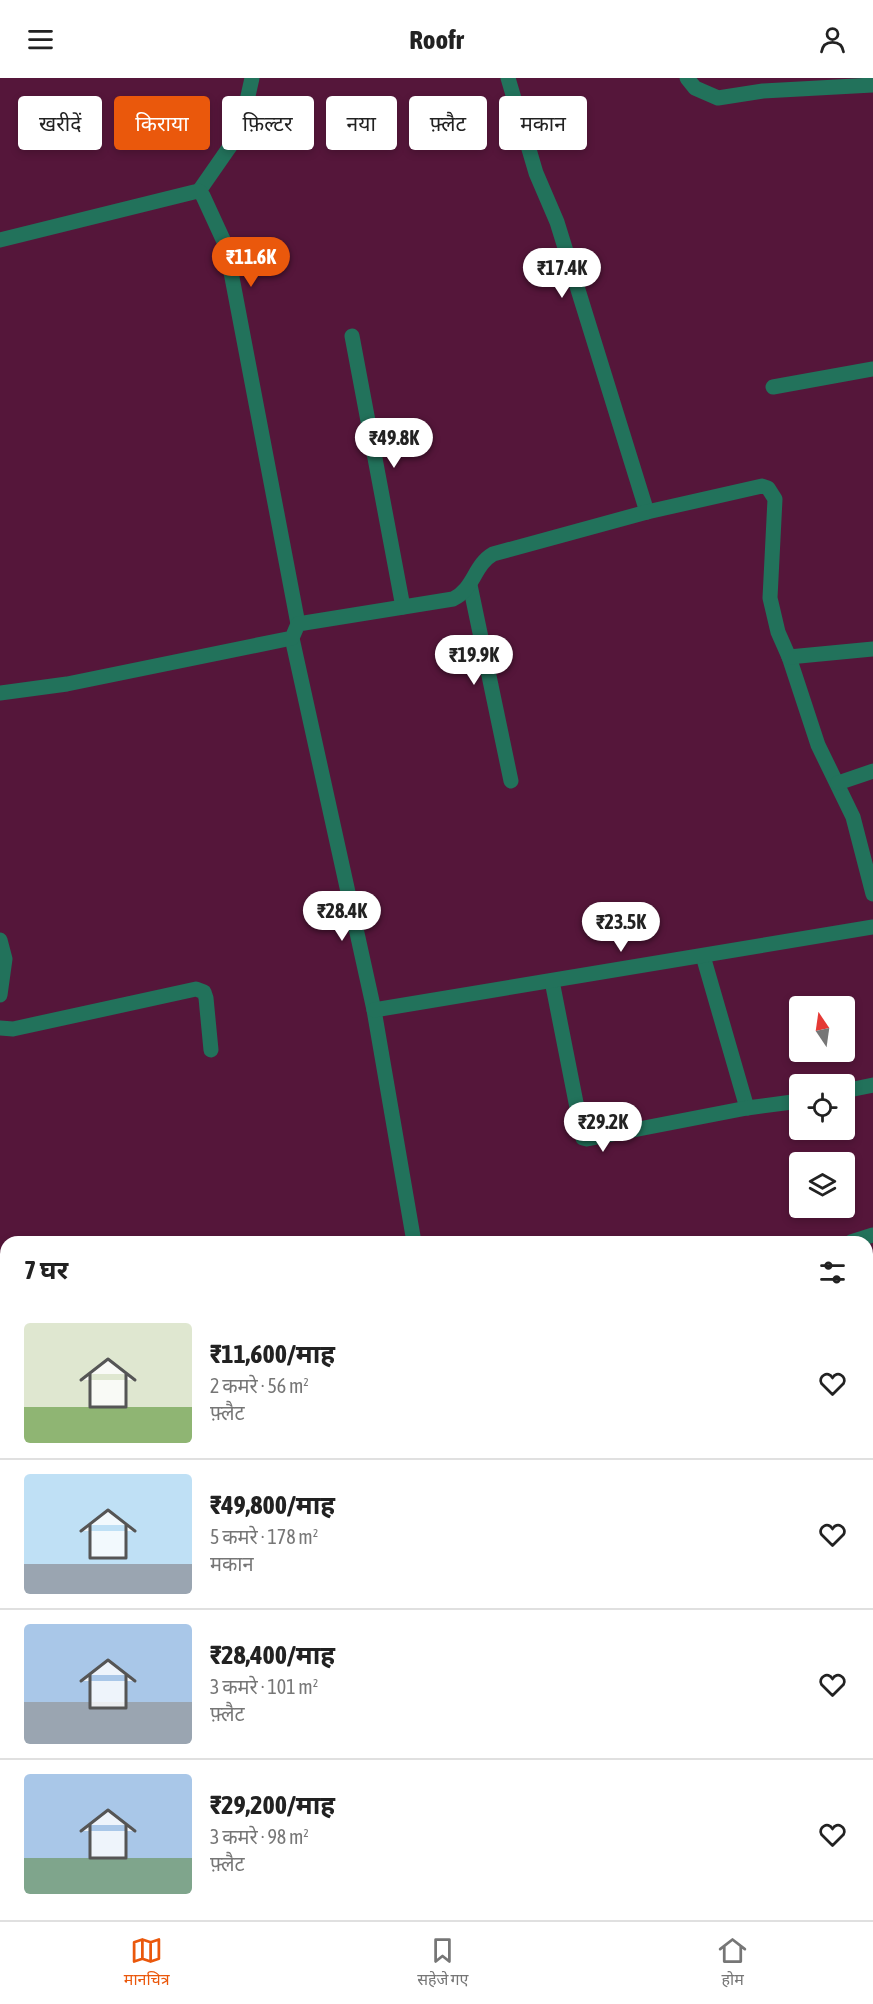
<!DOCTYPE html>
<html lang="hi">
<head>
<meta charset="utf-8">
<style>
	body { margin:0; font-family:"Asap Condensed","Noto Sans Devanagari",sans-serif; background:#f2f2f2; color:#222; height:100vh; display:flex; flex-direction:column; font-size:22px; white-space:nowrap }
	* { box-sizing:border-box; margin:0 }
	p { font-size:20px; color:#767676 }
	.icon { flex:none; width:33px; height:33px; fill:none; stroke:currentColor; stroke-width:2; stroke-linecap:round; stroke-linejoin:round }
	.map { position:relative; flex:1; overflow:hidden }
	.details { position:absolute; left:0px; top:1158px; width:873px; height:684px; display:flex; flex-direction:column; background:#fff; border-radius:18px 18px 0 0; box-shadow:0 3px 9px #0003 }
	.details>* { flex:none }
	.top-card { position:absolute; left:18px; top:18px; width:837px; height:54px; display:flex; gap:12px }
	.needle { width:39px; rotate:347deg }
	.buttons { position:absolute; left:789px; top:918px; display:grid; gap:12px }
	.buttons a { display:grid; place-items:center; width:66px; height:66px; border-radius:6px; background:#fff; box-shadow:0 3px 9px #0003; font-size:30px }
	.price { position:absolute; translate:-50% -51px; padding:0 14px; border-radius:21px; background:#fff; color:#222; font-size:20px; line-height:39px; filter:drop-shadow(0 2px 3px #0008) }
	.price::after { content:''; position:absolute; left:50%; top:36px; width:18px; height:14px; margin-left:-9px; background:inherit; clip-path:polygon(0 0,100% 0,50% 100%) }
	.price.current { background:#ea580c; color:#fff }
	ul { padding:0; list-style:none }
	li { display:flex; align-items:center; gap:18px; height:150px; padding:0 24px }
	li+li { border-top:2px solid #e0e0e0 }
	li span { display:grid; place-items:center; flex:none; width:168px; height:120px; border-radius:6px; color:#555 }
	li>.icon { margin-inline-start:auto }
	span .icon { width:72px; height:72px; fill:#fffc; stroke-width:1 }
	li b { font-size:26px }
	h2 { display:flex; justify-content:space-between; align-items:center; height:72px; padding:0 24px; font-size:26px }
	.tag { padding:0 21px; border-radius:6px; background:#fff; box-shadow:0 3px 9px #0003; font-size:21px; line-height:54px }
	.tag.current { background:#ea580c; color:#fff }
	header { display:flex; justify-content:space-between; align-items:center; height:78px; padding:0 24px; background:#fff; font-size:27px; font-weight:700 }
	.menu { display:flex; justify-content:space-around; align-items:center; height:84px; border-top:2px solid #e0e0e0; background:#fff; font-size:16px; color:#767676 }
	.menu a { display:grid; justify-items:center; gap:3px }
	.menu .current { color:#ea580c }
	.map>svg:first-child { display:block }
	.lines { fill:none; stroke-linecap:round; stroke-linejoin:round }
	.minor { stroke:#22725b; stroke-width:15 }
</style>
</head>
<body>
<header><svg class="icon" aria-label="menu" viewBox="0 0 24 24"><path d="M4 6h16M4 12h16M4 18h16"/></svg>Roofr<svg class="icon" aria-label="person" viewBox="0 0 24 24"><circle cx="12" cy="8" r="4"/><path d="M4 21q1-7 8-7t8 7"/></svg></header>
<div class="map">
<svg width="873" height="1842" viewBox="0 0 873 1842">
	<rect width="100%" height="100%" fill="#55163a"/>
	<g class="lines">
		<!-- minor -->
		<g class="minor">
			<path d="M508,0L536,95L557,144L647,434"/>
			<path d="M687,0L695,10L718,20L763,13L873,7"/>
			<path d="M199,113L240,54L252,0"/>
			<path d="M0,162L194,114L199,113L203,118L226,168L298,546"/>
			<path d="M352,258L403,529"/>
			<path d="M773,309L873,291"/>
			<path d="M470,507L511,703"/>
			<path d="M292,560L374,932L414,1164"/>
			<path d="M789,579L818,667L853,739L873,816"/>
			<path d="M0,615L67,606L292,560L298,546L453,521C474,511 474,487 493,476L647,434L762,408L768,410L775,421L770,520L778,554L789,579L873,571"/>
			<path d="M838,705L873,693"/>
			<path d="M0,862L5,881L0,917"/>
			<path d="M703,878L747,1030"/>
			<path d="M552,903L583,1060L587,1061L747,1030L800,1023"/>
			<path d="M374,932L873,849"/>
			<path d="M0,950L13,951L196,911L204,914L206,920L211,972"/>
			<path d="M844,1013L873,1007"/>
			<path d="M851,1164L873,1157"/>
			<path d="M0,1221L6,1227"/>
			<path d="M867,1252L873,1250"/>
			<path d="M0,1301L6,1300"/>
			<path d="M867,1473L873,1471"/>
			<path d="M0,1580L6,1584"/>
			<path d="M867,1823L873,1822"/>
			<path d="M378,1836L388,1842"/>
			<path d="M717,1837L729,1836"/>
			<path d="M150,1842L151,1836"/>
			<path d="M565,1842V1836"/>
		</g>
	</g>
</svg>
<div class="buttons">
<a><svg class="needle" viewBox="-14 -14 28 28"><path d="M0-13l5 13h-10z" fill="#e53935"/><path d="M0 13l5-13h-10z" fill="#767676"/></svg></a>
<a><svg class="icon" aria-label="locate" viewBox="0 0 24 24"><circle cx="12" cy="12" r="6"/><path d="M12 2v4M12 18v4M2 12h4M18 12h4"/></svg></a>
<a><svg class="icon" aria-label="layers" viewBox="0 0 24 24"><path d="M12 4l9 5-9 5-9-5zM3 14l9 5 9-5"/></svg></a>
</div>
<b class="price current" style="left:251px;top:210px">₹11.6K</b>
<b class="price" style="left:562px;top:221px">₹17.4K</b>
<b class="price" style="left:394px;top:391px">₹49.8K</b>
<b class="price" style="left:474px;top:608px">₹19.9K</b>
<b class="price" style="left:342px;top:864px">₹28.4K</b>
<b class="price" style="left:621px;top:875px">₹23.5K</b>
<b class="price" style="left:603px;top:1075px">₹29.2K</b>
<div class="top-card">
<a class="tag">खरीदें</a>
<a class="tag current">किराया</a>
<a class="tag">फ़िल्टर</a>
<a class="tag">नया</a>
<a class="tag">फ़्लैट</a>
<a class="tag">मकान</a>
</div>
<section class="details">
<h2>7 घर<svg class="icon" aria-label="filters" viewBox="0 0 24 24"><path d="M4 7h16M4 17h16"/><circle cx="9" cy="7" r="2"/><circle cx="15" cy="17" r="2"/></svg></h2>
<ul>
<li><span style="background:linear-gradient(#dfe7d0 70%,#8fb573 0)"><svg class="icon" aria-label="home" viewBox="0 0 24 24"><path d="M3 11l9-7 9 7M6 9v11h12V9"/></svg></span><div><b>₹11,600/माह</b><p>2 कमरे · 56 m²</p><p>फ़्लैट</p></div><svg class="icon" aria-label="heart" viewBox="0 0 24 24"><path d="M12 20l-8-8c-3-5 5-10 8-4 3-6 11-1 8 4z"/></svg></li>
<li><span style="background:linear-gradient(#bfe0f5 75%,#9aa5b1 0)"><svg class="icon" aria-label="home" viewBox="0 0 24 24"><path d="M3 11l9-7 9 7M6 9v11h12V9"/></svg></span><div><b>₹49,800/माह</b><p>5 कमरे · 178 m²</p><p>मकान</p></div><svg class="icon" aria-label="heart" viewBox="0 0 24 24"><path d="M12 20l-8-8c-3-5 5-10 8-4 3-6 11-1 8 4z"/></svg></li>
<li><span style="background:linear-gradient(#a9c7e8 65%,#9aa5b1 0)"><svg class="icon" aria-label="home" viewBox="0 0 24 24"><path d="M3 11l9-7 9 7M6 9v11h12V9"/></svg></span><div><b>₹28,400/माह</b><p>3 कमरे · 101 m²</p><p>फ़्लैट</p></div><svg class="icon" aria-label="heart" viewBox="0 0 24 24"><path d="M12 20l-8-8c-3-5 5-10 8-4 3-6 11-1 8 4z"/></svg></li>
<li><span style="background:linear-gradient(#a9c7e8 70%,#7fa58c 0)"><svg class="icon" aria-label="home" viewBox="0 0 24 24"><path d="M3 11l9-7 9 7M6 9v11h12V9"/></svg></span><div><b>₹29,200/माह</b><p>3 कमरे · 98 m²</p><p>फ़्लैट</p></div><svg class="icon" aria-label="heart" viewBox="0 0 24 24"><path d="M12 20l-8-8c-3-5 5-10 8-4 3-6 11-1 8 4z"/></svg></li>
</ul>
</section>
</div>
<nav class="menu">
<a class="current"><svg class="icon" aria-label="map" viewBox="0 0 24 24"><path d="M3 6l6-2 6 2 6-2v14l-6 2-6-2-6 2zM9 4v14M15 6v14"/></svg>मानचित्र</a>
<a><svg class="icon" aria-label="saved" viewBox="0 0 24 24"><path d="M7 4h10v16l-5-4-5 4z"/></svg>सहेजे गए</a>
<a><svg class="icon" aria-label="home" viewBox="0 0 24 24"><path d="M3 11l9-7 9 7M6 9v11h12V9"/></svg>होम</a>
</nav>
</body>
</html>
